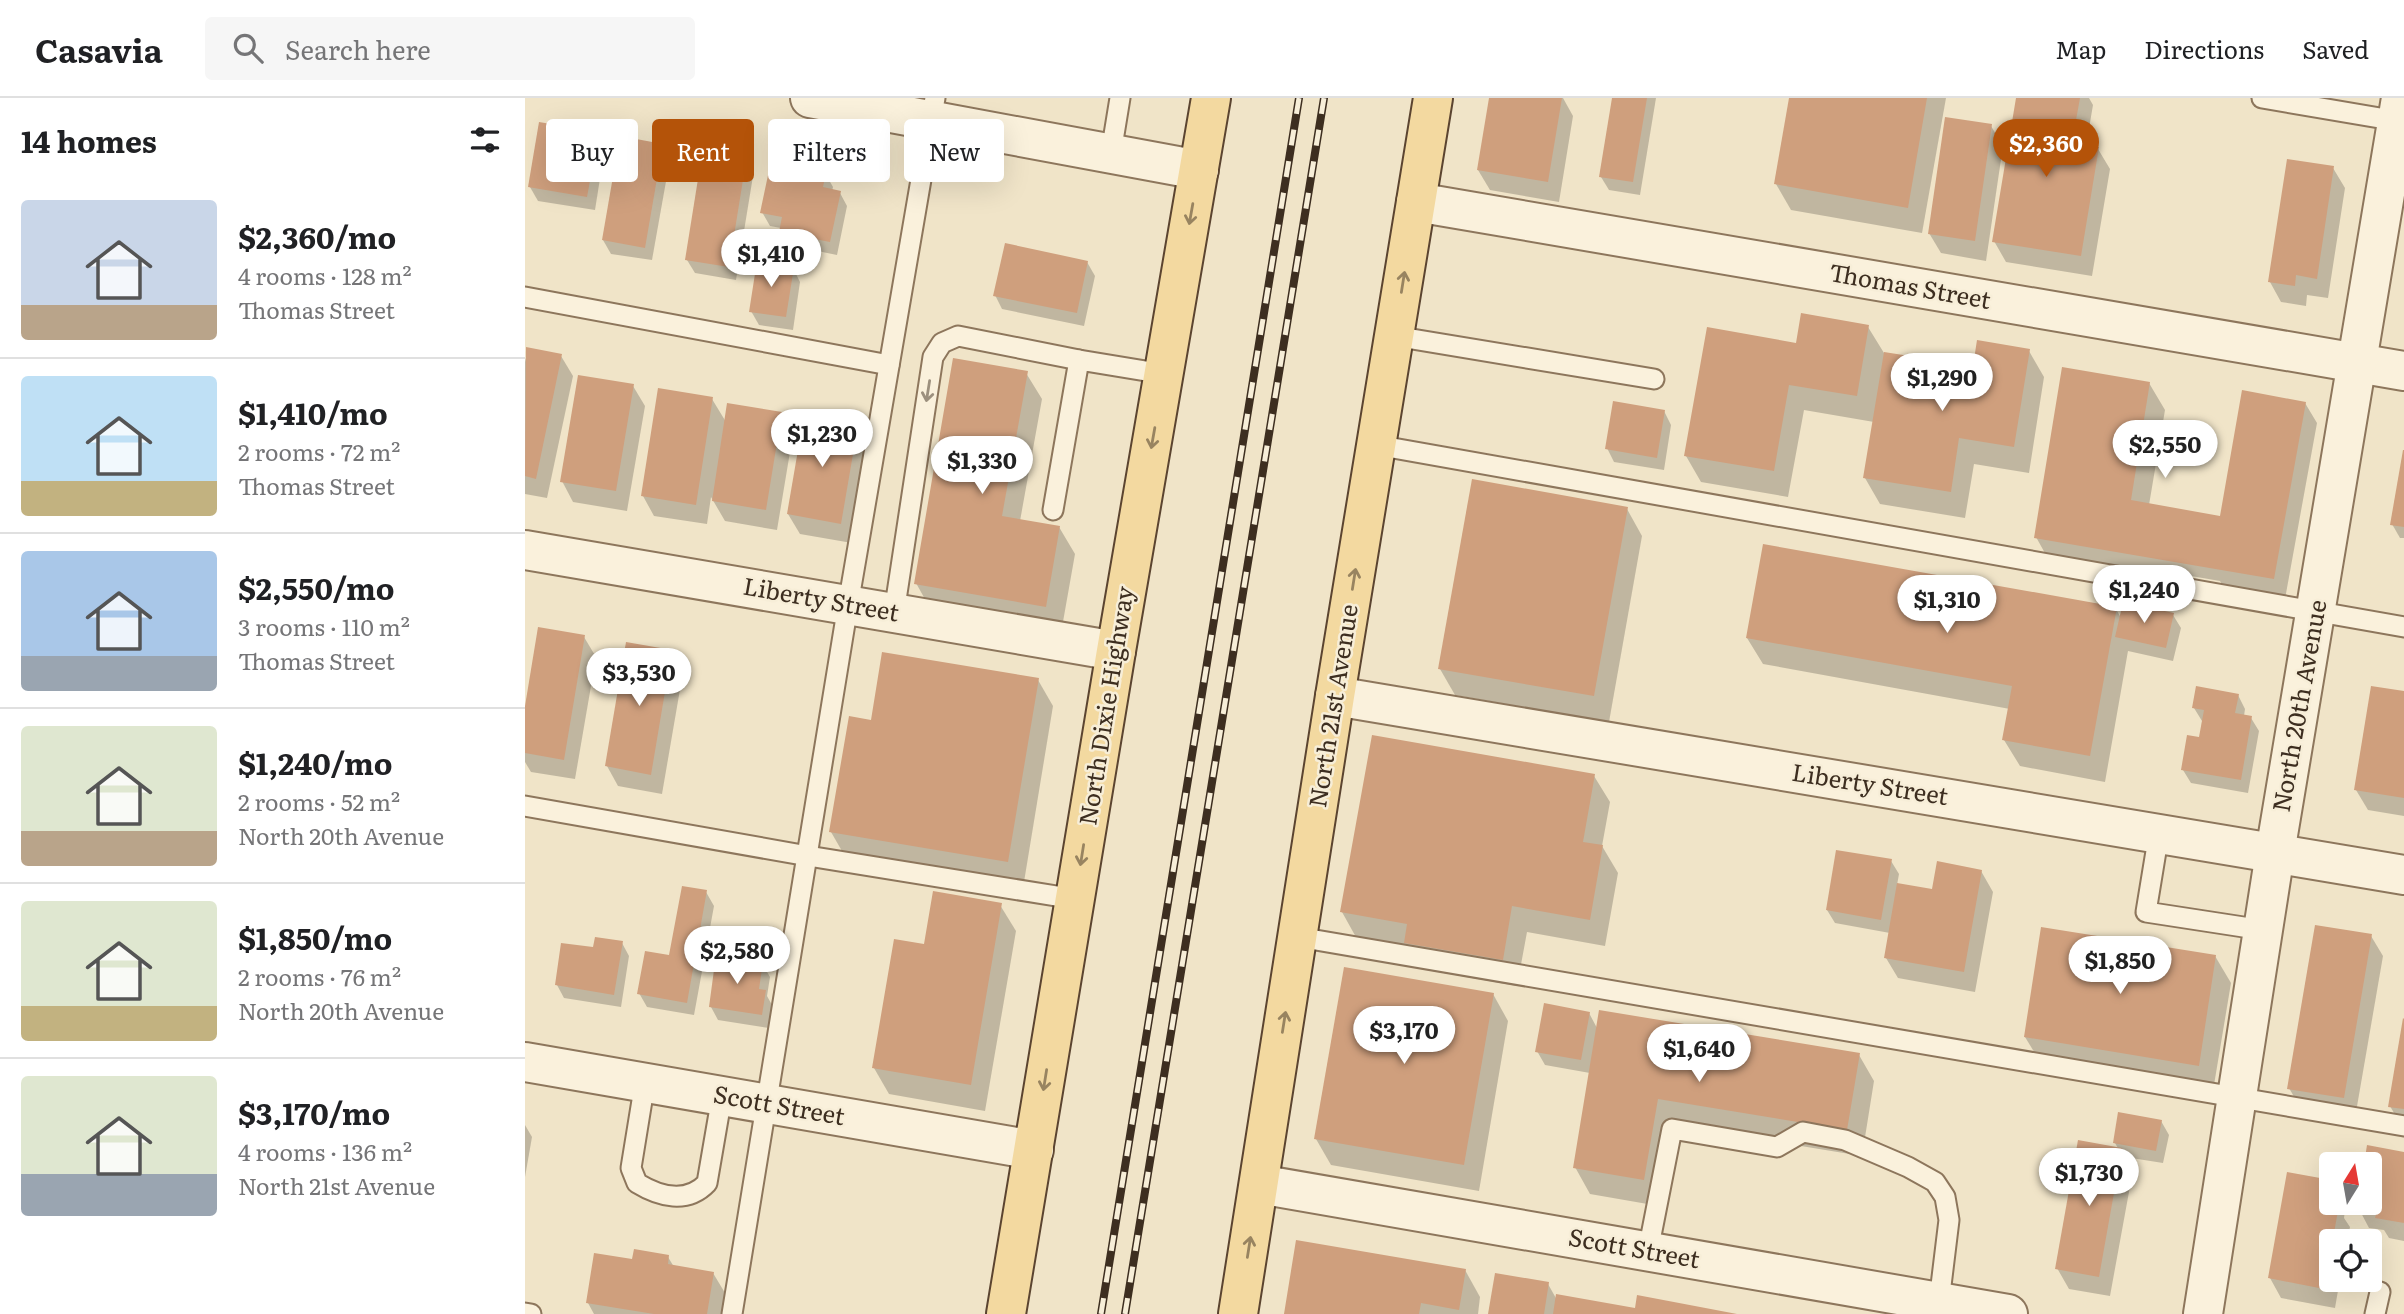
<!DOCTYPE html>
<html lang="en">
<head>
<meta charset="utf-8">
<style>
	body { margin:0; font-family:Literata,serif; background:#f6f6f6; color:#202124; height:100vh; display:flex; flex-direction:column; font-size:26px; white-space:nowrap }
	* { box-sizing:border-box; margin:0 }
	p { font-size:23px; color:#757577 }
	.icon { flex:none; width:38px; height:38px; fill:none; stroke:currentColor; stroke-width:2; stroke-linecap:round; stroke-linejoin:round }
	.map { position:relative; flex:1; overflow:hidden }
	.panel { display:flex; flex-direction:column; background:#fff; width:525px }
	.panel>* { flex:none }
	.guide { position:absolute; left:21px; top:21px; width:665px; height:63px; display:flex; gap:14px }
	.needle { width:46px; rotate:11deg }
	.buttons { position:absolute; left:1794px; top:1054px; display:grid; gap:14px }
	.buttons a { display:grid; place-items:center; width:63px; height:63px; border-radius:7px; background:#fff; box-shadow:0 7px 28px #0002; font-size:35px }
	.price { position:absolute; translate:-50% -60px; padding:0 16px; border-radius:24px; background:#fff; color:#222; font-size:23px; line-height:46px; filter:drop-shadow(0 2px 4px #0008) }
	.price::after { content:''; position:absolute; left:50%; top:42px; width:21px; height:16px; margin-left:-10px; background:inherit; clip-path:polygon(0 0,100% 0,50% 100%) }
	.price.current { background:#b45309; color:#fff }
	ul { padding:0; list-style:none }
	li { display:flex; align-items:center; gap:21px; height:175px; padding:0 21px }
	li+li { border-top:2px solid #e0e0e0 }
	li span { display:grid; place-items:center; flex:none; width:196px; height:140px; border-radius:7px; color:#555 }
	li>.icon { margin-inline-start:auto }
	span .icon { width:84px; height:84px; fill:#fffc; stroke-width:1 }
	li b { font-size:30px }
	h2 { display:flex; justify-content:space-between; align-items:center; height:84px; padding:0 21px; font-size:30px }
	.chip { padding:0 24px; border-radius:7px; background:#fff; box-shadow:0 7px 28px #0002; font-size:24px; line-height:63px }
	.chip.current { background:#b45309; color:#fff }
	header { display:flex; align-items:center; gap:42px; box-sizing:border-box; height:98px; padding:0 35px; background:#fff; border-bottom:2px solid #e0e0e0 }
	header strong { font-size:33px }
	nav { display:flex; gap:38px; margin-inline-start:auto; font-size:24px }
	.search { width:490px; height:63px; background:#f6f6f6; display:flex; align-items:center; gap:18px; box-sizing:border-box; padding:0 24px; border-radius:7px; color:#757577; font-size:26px }
	main { display:flex; flex:1; min-height:0 }
	.map>svg:first-child { display:block }
	.shadow { fill:#0003 }
	.building { fill:#cf9f7d }
	.lines { fill:none; stroke-linecap:round; stroke-linejoin:round }
	.service-casing { stroke:#8d765c; stroke-width:23 }
	.minor-casing { stroke:#8d765c; stroke-width:42 }
	.primary-casing { stroke:#5b4430; stroke-width:42 }
	.service { stroke:#faf1dc; stroke-width:19 }
	.minor { stroke:#faf1dc; stroke-width:38 }
	.primary { stroke:#f3d9a0; stroke-width:38 }
	.rail-casing { stroke:#3d2e20; stroke-width:8 }
	.rail { stroke:#f7eed8; stroke-width:5; stroke-dasharray:16; stroke-linecap:butt }
	.oneway { stroke:#988460 }
	.oneway2 { stroke:#9c907e }
	.labels { text-anchor:middle; stroke-width:5; stroke-linejoin:round; paint-order:stroke }
	.street-label { font-size:24px; fill:#3d2e20; stroke:#f7eed8 }
</style>
</head>
<body>
<header>
<strong>Casavia</strong>
<div class="search"><svg class="icon" aria-label="search" viewBox="0 0 24 24"><circle cx="10" cy="10" r="6"/><path d="M15 15l6 6"/></svg>Search here</div>
<nav><a>Map</a><a>Directions</a><a>Saved</a></nav>
</header>
<main>
<section class="panel">
<h2>14 homes<svg class="icon" aria-label="filters" viewBox="0 0 24 24"><path d="M4 7h16M4 17h16"/><circle cx="9" cy="7" r="2"/><circle cx="15" cy="17" r="2"/></svg></h2>
<ul>
<li><span style="background:linear-gradient(#c9d6e8 75%,#b9a48a 0)"><svg class="icon" aria-label="home" viewBox="0 0 24 24"><path d="M3 11l9-7 9 7M6 9v11h12V9"/></svg></span><div><b>$2,360/mo</b><p>4 rooms · 128 m²</p><p>Thomas Street</p></div></li>
<li><span style="background:linear-gradient(#bfe0f5 75%,#c2b280 0)"><svg class="icon" aria-label="home" viewBox="0 0 24 24"><path d="M3 11l9-7 9 7M6 9v11h12V9"/></svg></span><div><b>$1,410/mo</b><p>2 rooms · 72 m²</p><p>Thomas Street</p></div></li>
<li><span style="background:linear-gradient(#a9c7e8 75%,#9aa5b1 0)"><svg class="icon" aria-label="home" viewBox="0 0 24 24"><path d="M3 11l9-7 9 7M6 9v11h12V9"/></svg></span><div><b>$2,550/mo</b><p>3 rooms · 110 m²</p><p>Thomas Street</p></div></li>
<li><span style="background:linear-gradient(#dfe7d0 75%,#b9a48a 0)"><svg class="icon" aria-label="home" viewBox="0 0 24 24"><path d="M3 11l9-7 9 7M6 9v11h12V9"/></svg></span><div><b>$1,240/mo</b><p>2 rooms · 52 m²</p><p>North 20th Avenue</p></div></li>
<li><span style="background:linear-gradient(#dfe7d0 75%,#c2b280 0)"><svg class="icon" aria-label="home" viewBox="0 0 24 24"><path d="M3 11l9-7 9 7M6 9v11h12V9"/></svg></span><div><b>$1,850/mo</b><p>2 rooms · 76 m²</p><p>North 20th Avenue</p></div></li>
<li><span style="background:linear-gradient(#dfe7d0 70%,#9aa5b1 0)"><svg class="icon" aria-label="home" viewBox="0 0 24 24"><path d="M3 11l9-7 9 7M6 9v11h12V9"/></svg></span><div><b>$3,170/mo</b><p>4 rooms · 136 m²</p><p>North 21st Avenue</p></div></li>
</ul>
</section>
<div class="map">
<svg width="1879" height="1216" viewBox="0 0 1879 1216">
	<rect width="100%" height="100%" fill="#f0e4c8"/>
	<!-- shadow -->
	<g class="shadow">
		<path d="M966,0H1038L1048,18L1034,104L965,92L953,72Z"/>
		<path d="M1089,0H1131L1115,97L1084,92L1076,79Z"/>
		<path d="M1266,0H1421L1397,135L1266,112L1251,86Z"/>
		<path d="M1492,0H1564L1568,7L1561,48L1573,51L1585,71L1567,178L1481,164L1469,143Z"/>
		<path d="M1466,28L1478,48L1461,163L1416,155L1404,135Z"/>
		<path d="M73,36L80,49L70,112L13,103L5,89Z"/>
		<path d="M137,47L145,61L127,162L86,156L78,142Z"/>
		<path d="M220,65L228,78L211,182L170,175L162,162Z"/>
		<path d="M1808,70L1820,90L1803,200L1782,197L1781,208L1756,204L1745,184Z"/>
		<path d="M300,75L308,89L307,93L315,95L322,108L312,157L263,147L255,133L256,130L245,128L237,114Z"/>
		<path d="M562,164L570,178L559,228L477,211L470,197Z"/>
		<path d="M268,170L275,184L268,232L234,227L226,213Z"/>
		<path d="M1343,229L1359,255L1449,270L1504,253L1519,279L1504,375L1449,366L1440,420L1355,406L1340,380L1349,324L1279,312L1263,399L1176,384L1161,358L1272,247Z"/>
		<path d="M3,251L36,258L48,278L22,400L0,396V264Z"/>
		<path d="M501,275L517,301L495,423L534,429L550,456L536,535L406,512L391,485Z"/>
		<path d="M1624,285L1640,312L1624,407L1696,423L1780,305L1792,325L1760,501L1699,490L1695,483L1614,469L1612,480L1526,466L1511,439Z"/>
		<path d="M108,288L120,308L102,413L48,404L37,383Z"/>
		<path d="M187,301L201,324L256,316L268,336L252,432L200,423L186,399L182,426L129,418L118,398Z"/>
		<path d="M1139,313L1146,327L1139,372L1089,364L1082,350Z"/>
		<path d="M332,328L344,349L327,445L275,436L263,416Z"/>
		<path d="M1879,354V440H1875L1867,426Z"/>
		<path d="M1102,411L1117,438L1084,624L930,597L915,571Z"/>
		<path d="M1591,511L1596,520L1648,517L1656,530L1648,563L1603,553L1580,684L1495,668L1479,642L1485,611L1238,566L1222,540Z"/>
		<path d="M59,539L71,559L50,681L6,674L0,664V618Z"/>
		<path d="M146,554L158,574L137,696L93,688L82,668Z"/>
		<path d="M513,582L528,608L498,790L321,760L306,734L347,624Z"/>
		<path d="M1879,595V718L1843,712L1831,692Z"/>
		<path d="M1713,597L1720,611L1719,618L1726,620L1734,633L1723,695L1666,685L1658,672L1676,641L1677,623L1669,610Z"/>
		<path d="M1069,678L1085,704L1077,748L1093,775L1080,848L1002,834L992,888L896,871L883,850L832,841L817,814Z"/>
		<path d="M1366,763L1374,776L1372,787L1408,793L1456,773L1468,794L1450,894L1373,880L1361,860L1365,835L1310,825L1302,812Z"/>
		<path d="M181,794L189,808L169,917L122,909L114,895L145,859Z"/>
		<path d="M475,807L491,833L460,1013L364,996L349,970Z"/>
		<path d="M1846,838L1858,858L1830,1020L1776,1011L1764,990Z"/>
		<path d="M97,845L104,858L96,909L39,900L32,887L69,851Z"/>
		<path d="M1690,858L1706,885L1688,993L1516,965L1500,939Z"/>
		<path d="M237,865L245,879L242,898L247,907L244,930L193,922L186,909Z"/>
		<path d="M968,896L983,923L954,1093L806,1067L791,1041Z"/>
		<path d="M1064,915L1072,930L1334,957L1349,983L1337,1058L1147,1027L1134,1108L1065,1096L1050,1069L1065,975L1020,967L1012,953Z"/>
		<path d="M1879,922V1029H1877L1865,1008Z"/>
		<path d="M1636,1023L1644,1037L1638,1065L1600,1059L1608,1072L1585,1198L1544,1191L1532,1170L1594,1052L1590,1045Z"/>
		<path d="M0,1027L7,1039L0,1079Z"/>
		<path d="M1879,1056V1143L1864,1140L1859,1132L1844,1130L1833,1109L1844,1104Z"/>
		<path d="M1806,1084V1104H1821L1819,1120L1825,1129L1822,1143H1806V1181H1815L1810,1210L1756,1200L1745,1180Z"/>
		<path d="M143,1159L149,1169L188,1175L200,1195L196,1216H69L63,1205L109,1163Z"/>
		<path d="M940,1172L955,1199L953,1216H761Z"/>
		<path d="M1023,1186L1032,1202L1111,1213L1210,1216H965Z"/>
	</g>
	<!-- building -->
	<g class="building">
		<path d="M964,0H1037L1023,84L952,72Z"/>
		<path d="M1087,0H1122L1108,84L1074,79Z"/>
		<path d="M1264,0H1402L1383,110L1249,86Z"/>
		<path d="M1491,0H1555L1547,44L1574,49L1556,158L1467,144Z"/>
		<path d="M1420,19L1467,26L1450,143L1403,136Z"/>
		<path d="M14,24L74,34L62,99L3,89Z"/>
		<path d="M95,38L138,46L120,150L77,142Z"/>
		<path d="M177,56L221,63L204,169L160,162Z"/>
		<path d="M1762,61L1809,68L1792,181L1771,177L1770,188L1743,184Z"/>
		<path d="M246,63L301,74L298,89L316,93L305,144L254,134L257,119L235,115Z"/>
		<path d="M480,145L563,163L552,215L468,198Z"/>
		<path d="M232,163L269,169L261,219L224,214Z"/>
		<path d="M1276,215L1344,227L1332,298L1264,287L1249,373L1159,358L1182,229L1271,245Z"/>
		<path d="M1452,242L1505,251L1489,349L1434,340L1426,394L1338,380L1359,254L1448,268Z"/>
		<path d="M1,249L37,256L11,381L0,378Z"/>
		<path d="M428,260L503,273L477,418L535,428L521,509L389,486Z"/>
		<path d="M1537,269L1625,284L1606,402L1695,418L1717,292L1781,304L1749,481L1509,440Z"/>
		<path d="M53,277L109,286L91,393L35,384Z"/>
		<path d="M133,290L188,299L171,407L116,398Z"/>
		<path d="M1088,303L1140,312L1132,360L1080,351Z"/>
		<path d="M202,305L257,314L241,412L187,403Z"/>
		<path d="M279,317L333,327L316,426L262,416Z"/>
		<path d="M1878,352H1879V429L1865,427Z"/>
		<path d="M947,381L1103,409L1069,598L913,571Z"/>
		<path d="M1238,446L1592,509L1565,658L1477,642L1487,588L1221,540Z"/>
		<path d="M1598,504L1649,515L1641,550L1590,539Z"/>
		<path d="M13,529L60,537L39,662L0,655V608Z"/>
		<path d="M101,544L147,552L126,677L80,668Z"/>
		<path d="M357,554L514,580L483,764L304,734L324,618L346,622Z"/>
		<path d="M1671,588L1714,596L1710,615L1727,618L1716,682L1656,672L1662,637L1674,639L1679,612L1667,610Z"/>
		<path d="M1846,588L1879,593V700L1829,692Z"/>
		<path d="M847,637L1070,676L1058,744L1078,747L1065,822L987,808L978,862L879,845L882,826L815,814Z"/>
		<path d="M1311,752L1367,761L1356,822L1301,812Z"/>
		<path d="M1412,763L1457,772L1439,874L1359,860L1372,785L1407,791Z"/>
		<path d="M157,788L182,792L162,905L112,896L120,853L144,857Z"/>
		<path d="M408,793L477,805L446,987L347,970L369,841L399,846Z"/>
		<path d="M1790,827L1847,836L1819,1000L1762,991Z"/>
		<path d="M1516,829L1691,857L1674,968L1499,939Z"/>
		<path d="M70,839L98,843L89,897L30,887L36,845L68,849Z"/>
		<path d="M191,857L238,864L234,891L241,892L237,917L184,909Z"/>
		<path d="M819,869L969,895L939,1067L789,1041Z"/>
		<path d="M1019,905L1065,914L1056,962L1010,954Z"/>
		<path d="M1074,912L1335,955L1322,1032L1133,1001L1119,1082L1048,1070Z"/>
		<path d="M1878,920L1879,921V1011L1863,1009Z"/>
		<path d="M1593,1014L1637,1022L1631,1053L1588,1045Z"/>
		<path d="M1553,1042L1597,1050L1574,1179L1530,1171Z"/>
		<path d="M1842,1047L1879,1054V1125L1850,1120L1852,1113L1831,1110L1832,1104H1844V1066H1839Z"/>
		<path d="M1762,1074L1806,1082V1104L1814,1107L1799,1191L1743,1180Z"/>
		<path d="M771,1142L941,1171L934,1212L896,1205L894,1216H759Z"/>
		<path d="M109,1151L144,1157L143,1166L189,1174L182,1216H129L61,1205L69,1155L107,1161Z"/>
		<path d="M970,1175L1024,1184L1019,1216H963Z"/>
		<path d="M1031,1196L1110,1210L1112,1197L1212,1216H1028Z"/>
	</g>
	<g class="lines">
		<!-- service casing -->
		<g class="service-casing">
			<g id="service">
				<path d="M1737,0L1878,24"/>
				<path d="M586,55L595,0"/>
				<path d="M0,199L364,267"/>
				<path d="M869,238L1129,281"/>
				<path d="M851,347L1879,529"/>
				<path d="M528,412L554,262L639,276"/>
				<path d="M369,515L408,259L417,245L433,238L554,262"/>
				<path d="M0,708L283,758L550,801"/>
				<path d="M1634,735L1621,814L1738,832"/>
				<path d="M773,839L1879,1028"/>
				<path d="M120,984L106,1070L112,1085C135,1099 162,1106 182,1085L197,998"/>
				<path d="M1123,1153L1147,1031L1252,1049L1278,1034L1320,1042L1383,1069L1410,1084L1420,1099L1424,1122L1414,1204"/>
				<path d="M0,1215L6,1216"/>
				<path d="M207,1216L323,507L410,0"/>
				<path d="M1850,1216L1855,1194"/>
			</g>
		</g>
		<!-- minor casing -->
		<g class="minor-casing">
			<g id="minor">
				<path d="M285,0L674,72"/>
				<path d="M891,104L1879,273"/>
				<path d="M0,452L591,553"/>
				<path d="M810,598L1879,777"/>
				<path d="M0,964L509,1052"/>
				<path d="M734,1086L1483,1216"/>
				<path d="M1678,1216L1750,755L1876,0"/>
			</g>
		</g>
		<!-- primary casing -->
		<g class="primary-casing">
			<g id="primary">
				<path d="M481,1216L591,553L686,0"/>
				<path d="M713,1216L810,598L908,0"/>
			</g>
		</g>
		<!-- service -->
		<use href="#service" class="service"/>
		<!-- minor -->
		<use href="#minor" class="minor"/>
		<!-- primary -->
		<use href="#primary" class="primary"/>
		<!-- rail casing -->
		<g class="rail-casing">
			<g id="rail">
				<path d="M576,1216L774,0"/>
				<path d="M600,1216L799,0"/>
			</g>
		</g>
		<!-- rail -->
		<use href="#rail" class="rail"/>
	</g>
	<!-- one-way arrows -->
	<defs><path id="oneway-shaft" d="M-6 0H5M1.5-3L5.5 0L1.5 3" fill="none" stroke-width="1.6" stroke-linecap="round" stroke-linejoin="round" transform="scale(1.75)"/></defs>
	<g class="oneway">
		<use href="#oneway-shaft" transform="translate(666 116) rotate(100)"/>
		<use href="#oneway-shaft" transform="translate(878 184) rotate(-81)"/>
		<use href="#oneway-shaft" transform="translate(628 340) rotate(100)"/>
		<use href="#oneway-shaft" transform="translate(829 481) rotate(-81)"/>
		<use href="#oneway-shaft" transform="translate(557 757) rotate(99)"/>
		<use href="#oneway-shaft" transform="translate(759 924) rotate(-81)"/>
		<use href="#oneway-shaft" transform="translate(520 982) rotate(99)"/>
		<use href="#oneway-shaft" transform="translate(724 1149) rotate(-81)"/>
	</g>
	<use class="oneway2" href="#oneway-shaft" transform="translate(403 293) rotate(99)"/>
	<g class="labels">
		<!-- street labels -->
		<g class="street-label">
			<text transform="translate(1385 189) rotate(10)" y="8">Thomas Street</text>
			<text transform="translate(296 502) rotate(10)" y="8">Liberty Street</text>
			<text transform="translate(582 608) rotate(-81)" y="8">North Dixie Highway</text>
			<text transform="translate(809 608) rotate(-81)" y="8">North 21st Avenue</text>
			<text transform="translate(1775 608) rotate(-80)" y="8">North 20th Avenue</text>
			<text transform="translate(1345 687) rotate(9)" y="8">Liberty Street</text>
			<text transform="translate(254 1008) rotate(10)" y="8">Scott Street</text>
			<text transform="translate(1109 1151) rotate(10)" y="8">Scott Street</text>
		</g>
	</g>
</svg>
<div class="buttons">
<a><svg class="needle" viewBox="-14 -14 28 28"><path d="M0-13l5 13h-10z" fill="#e53935"/><path d="M0 13l5-13h-10z" fill="#757577"/></svg></a>
<a><svg class="icon" aria-label="locate" viewBox="0 0 24 24"><circle cx="12" cy="12" r="6"/><path d="M12 2v4M12 18v4M2 12h4M18 12h4"/></svg></a>
</div>
<b class="price current" style="left:1521px;top:81px">$2,360</b>
<b class="price" style="left:246px;top:191px">$1,410</b>
<b class="price" style="left:1417px;top:315px">$1,290</b>
<b class="price" style="left:297px;top:371px">$1,230</b>
<b class="price" style="left:1640px;top:382px">$2,550</b>
<b class="price" style="left:457px;top:398px">$1,330</b>
<b class="price" style="left:1619px;top:527px">$1,240</b>
<b class="price" style="left:1422px;top:537px">$1,310</b>
<b class="price" style="left:114px;top:610px">$3,530</b>
<b class="price" style="left:212px;top:888px">$2,580</b>
<b class="price" style="left:1595px;top:898px">$1,850</b>
<b class="price" style="left:879px;top:968px">$3,170</b>
<b class="price" style="left:1174px;top:986px">$1,640</b>
<b class="price" style="left:1564px;top:1110px">$1,730</b>
<div class="guide">
<a class="chip">Buy</a>
<a class="chip current">Rent</a>
<a class="chip">Filters</a>
<a class="chip">New</a>
</div>
</div>
</main>
</body>
</html>
